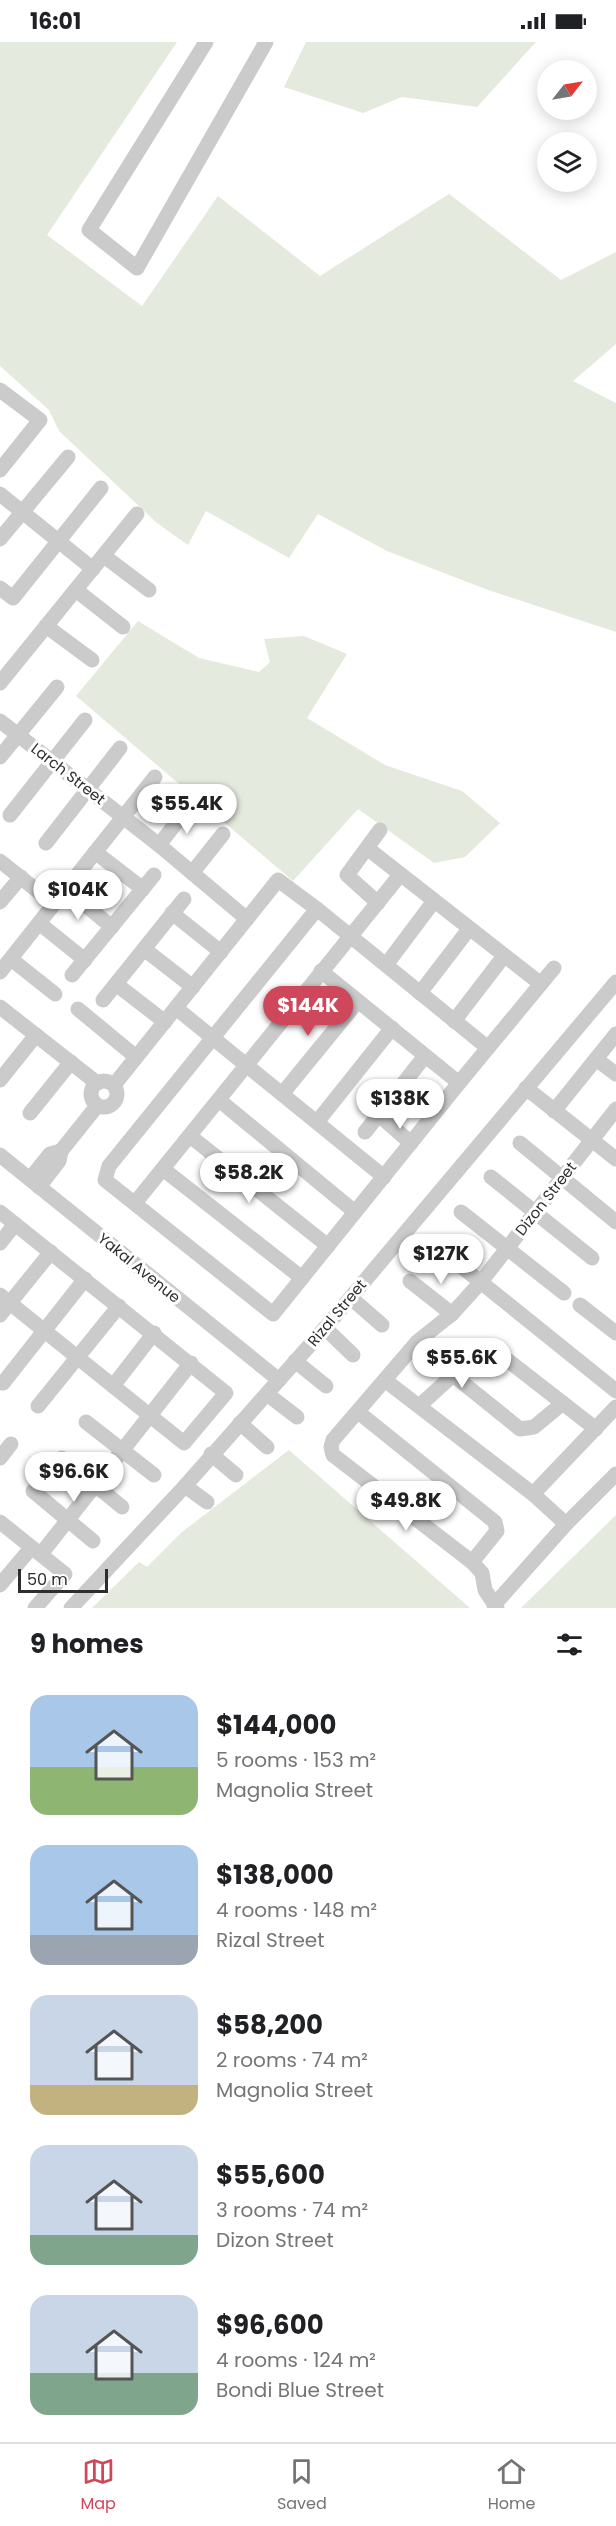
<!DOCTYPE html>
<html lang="en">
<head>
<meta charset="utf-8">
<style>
	body { margin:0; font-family:Poppins,sans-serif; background:#f2f2f2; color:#202124; height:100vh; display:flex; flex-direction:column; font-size:22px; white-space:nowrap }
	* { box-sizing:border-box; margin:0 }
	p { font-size:20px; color:#757577 }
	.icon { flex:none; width:33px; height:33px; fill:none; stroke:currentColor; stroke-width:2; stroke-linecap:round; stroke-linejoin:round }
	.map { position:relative; height:1566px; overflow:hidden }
	.panel { display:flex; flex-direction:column; background:#fff; flex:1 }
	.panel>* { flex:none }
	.needle { width:39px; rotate:59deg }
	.controls { position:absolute; left:537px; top:18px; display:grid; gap:12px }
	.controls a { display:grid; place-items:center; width:60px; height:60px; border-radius:50%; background:#fff; box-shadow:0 3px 15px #0003; font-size:30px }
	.scale { position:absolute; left:18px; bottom:15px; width:90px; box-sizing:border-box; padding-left:6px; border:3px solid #2e2e2e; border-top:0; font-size:16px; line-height:21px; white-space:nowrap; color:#2e2e2e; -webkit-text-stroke:4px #fff; paint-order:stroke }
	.price { position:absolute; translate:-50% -51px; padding:0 14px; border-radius:21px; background:#fff; color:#222; font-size:20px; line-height:39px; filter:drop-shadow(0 2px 3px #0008) }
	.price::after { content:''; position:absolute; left:50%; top:36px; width:18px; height:14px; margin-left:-9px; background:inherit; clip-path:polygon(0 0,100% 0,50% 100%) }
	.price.current { background:#cf475a; color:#fff }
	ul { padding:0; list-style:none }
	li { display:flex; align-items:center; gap:18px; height:150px; padding:0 30px }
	li span { display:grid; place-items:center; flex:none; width:168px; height:120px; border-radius:18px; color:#555 }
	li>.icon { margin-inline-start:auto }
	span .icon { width:72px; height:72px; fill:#fffc; stroke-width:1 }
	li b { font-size:26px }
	h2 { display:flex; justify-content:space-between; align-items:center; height:72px; padding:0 30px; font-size:26px }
	.status { display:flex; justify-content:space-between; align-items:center; height:42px; padding:0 30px; background:#fff; direction:ltr }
	.status svg { height:16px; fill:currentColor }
	.tab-bar { display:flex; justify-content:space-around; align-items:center; height:84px; border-top:2px solid #e0e0e0; background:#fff; font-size:16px; color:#757577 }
	.tab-bar a { display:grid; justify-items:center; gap:3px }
	.tab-bar .current { color:#cf475a }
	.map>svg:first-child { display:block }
	.green { fill:#e5eade }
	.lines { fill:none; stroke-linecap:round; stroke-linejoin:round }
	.minor { stroke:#cbcbcb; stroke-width:15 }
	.labels { text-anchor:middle; stroke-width:6; stroke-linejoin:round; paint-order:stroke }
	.street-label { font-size:15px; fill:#2e2e2e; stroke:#fff }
</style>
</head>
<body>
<div class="status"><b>16:01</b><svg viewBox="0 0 49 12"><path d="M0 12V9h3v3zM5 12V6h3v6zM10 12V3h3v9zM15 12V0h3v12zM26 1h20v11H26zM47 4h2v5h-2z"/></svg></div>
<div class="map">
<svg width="616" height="1566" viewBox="0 0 616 1566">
	<rect width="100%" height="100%" fill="#fff"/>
	<!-- green -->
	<g class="green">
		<path d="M0,0H177L47,193L142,264L218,154L320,234L449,152L561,238L616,210V302L573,339L616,361V590L488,548L387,509L318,472L289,516L206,469L188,503L157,481L59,389L49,368L0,324Z"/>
		<path d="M306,0H536L477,65L402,55L363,71L284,45Z"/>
		<path d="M138,579L199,616L259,630L270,620L264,597L304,594L347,612L307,676L385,723L462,749L500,781L465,815L434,821L358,767L293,839L76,654Z"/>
		<path d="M289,1408L470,1566H92L139,1520L147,1525L182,1490Z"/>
		<path d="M616,1473V1566H521Z"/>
	</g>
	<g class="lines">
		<!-- minor -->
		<g class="minor">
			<path d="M206,0L89,188L137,226L266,0"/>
			<path d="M0,348L40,378L0,428"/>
			<path d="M0,452L93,527"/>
			<path d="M0,497L68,415"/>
			<path d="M104,514L149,548"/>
			<path d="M0,546L13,556L101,446"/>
			<path d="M76,548L123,585"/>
			<path d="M46,584L92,618"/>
			<path d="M0,641L137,472"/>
			<path d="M0,679L159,803L247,877"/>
			<path d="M0,715L57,645"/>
			<path d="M10,773L85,678"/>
			<path d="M46,801L120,706"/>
			<path d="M159,803L190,763"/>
			<path d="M367,806L541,942"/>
			<path d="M95,810L143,847"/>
			<path d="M0,819L54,862"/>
			<path d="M192,831L223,792"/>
			<path d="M66,847L112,885"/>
			<path d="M0,860L21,835"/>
			<path d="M378,861L347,833L380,788"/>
			<path d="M317,867L109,1124L105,1138L273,1272L459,1041L554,926"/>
			<path d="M172,871L221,910"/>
			<path d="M39,881L85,918"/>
			<path d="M144,907L193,945"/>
			<path d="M11,917L55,952"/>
			<path d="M386,923L434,859"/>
			<path d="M321,929L459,1041"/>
			<path d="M0,930L155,735"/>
			<path d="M72,933L154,833"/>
			<path d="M116,942L165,980"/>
			<path d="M420,951L469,887"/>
			<path d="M103,958L184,857"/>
			<path d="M0,965L97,1041"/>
			<path d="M176,966L384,1135"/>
			<path d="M78,967L136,1015"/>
			<path d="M454,979L504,914"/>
			<path d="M596,1017L616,1032"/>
			<path d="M0,1038L36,993"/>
			<circle cx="104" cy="1052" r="13"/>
			<path d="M114,1043L278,838L317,867L488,1006"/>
			<path d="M526,1046L616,1117"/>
			<path d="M282,1052L358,959"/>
			<path d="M219,1058L355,1170"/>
			<path d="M554,1069L616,992"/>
			<path d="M30,1071L71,1020"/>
			<path d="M379,1073L411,1101"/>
			<path d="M317,1080L392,986"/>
			<path d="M365,1090L425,1014"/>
			<path d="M190,1094L328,1204"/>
			<path d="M520,1101L616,1180"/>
			<path d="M0,1113L279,1338"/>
			<path d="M163,1127L302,1236"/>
			<path d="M491,1135L592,1216"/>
			<path d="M30,1137L50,1112L61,1109"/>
			<path d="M39,1145L59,1119L61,1109L97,1064"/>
			<path d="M135,1161L400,833"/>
			<path d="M0,1170L226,1351L184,1401L0,1253"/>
			<path d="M461,1170L564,1251"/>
			<path d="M0,1201L15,1182"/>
			<path d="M436,1204L616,1349"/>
			<path d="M410,1239L452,1272"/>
			<path d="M351,1256L382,1283"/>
			<path d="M580,1263L616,1291"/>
			<path d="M0,1273L51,1210"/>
			<path d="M325,1286L353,1313"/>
			<path d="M295,1319L326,1344"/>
			<path d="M453,1333L520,1387L534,1385L563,1361"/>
			<path d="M386,1339L533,1452L566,1482"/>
			<path d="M3,1341L85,1237"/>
			<path d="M113,1344L154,1291"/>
			<path d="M267,1352L297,1375"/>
			<path d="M38,1364L119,1264"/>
			<path d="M419,1364L483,1306H492L596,1387"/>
			<path d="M358,1370L495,1480L497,1489L472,1520"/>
			<path d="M86,1380L154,1433"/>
			<path d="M240,1381L267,1405"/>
			<path d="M211,1412L236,1433"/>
			<path d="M0,1416L11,1402"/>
			<path d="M62,1416L122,1465"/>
			<path d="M185,1444L207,1460"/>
			<path d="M33,1449L93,1499"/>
			<path d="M533,1452L616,1365"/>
			<path d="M0,1480L65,1532L35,1566"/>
			<path d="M41,1512L191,1321"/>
			<path d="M0,1543L31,1506"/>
			<path d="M494,1563L566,1482L616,1432"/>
			<path d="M71,1566L185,1444L325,1286L616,940"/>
			<path d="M497,1566L485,1548L482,1531L472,1520L333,1413L331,1405L333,1398L418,1299L452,1272L480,1241L616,1067"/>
		</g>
	</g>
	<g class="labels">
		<!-- street labels -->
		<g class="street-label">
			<text transform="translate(68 732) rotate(38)" y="5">Larch Street</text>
			<text transform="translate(546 1157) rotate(-52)" y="5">Dizon Street</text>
			<text transform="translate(139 1226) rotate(39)" y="5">Yakal Avenue</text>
			<text transform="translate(337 1271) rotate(-50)" y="5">Rizal Street</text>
		</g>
	</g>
</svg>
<div class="controls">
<a><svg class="needle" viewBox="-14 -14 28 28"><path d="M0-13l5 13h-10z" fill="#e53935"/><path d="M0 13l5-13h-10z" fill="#757577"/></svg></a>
<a><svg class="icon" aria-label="layers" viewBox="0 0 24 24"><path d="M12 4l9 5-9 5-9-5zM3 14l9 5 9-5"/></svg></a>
</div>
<div class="scale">50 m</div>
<b class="price" style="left:187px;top:793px">$55.4K</b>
<b class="price" style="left:78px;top:879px">$104K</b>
<b class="price current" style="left:308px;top:995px">$144K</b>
<b class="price" style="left:400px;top:1088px">$138K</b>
<b class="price" style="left:249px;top:1162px">$58.2K</b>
<b class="price" style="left:441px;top:1243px">$127K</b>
<b class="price" style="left:462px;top:1347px">$55.6K</b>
<b class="price" style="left:74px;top:1461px">$96.6K</b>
<b class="price" style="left:406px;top:1490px">$49.8K</b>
</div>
<section class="panel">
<h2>9 homes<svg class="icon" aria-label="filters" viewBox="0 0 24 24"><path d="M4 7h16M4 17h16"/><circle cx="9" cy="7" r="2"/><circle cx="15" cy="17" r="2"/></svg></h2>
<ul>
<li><span style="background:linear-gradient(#a9c7e8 60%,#8fb573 0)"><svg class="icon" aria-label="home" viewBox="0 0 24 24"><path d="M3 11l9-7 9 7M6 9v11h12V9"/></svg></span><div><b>$144,000</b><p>5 rooms · 153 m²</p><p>Magnolia Street</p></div></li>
<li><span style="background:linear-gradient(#a9c7e8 75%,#9aa5b1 0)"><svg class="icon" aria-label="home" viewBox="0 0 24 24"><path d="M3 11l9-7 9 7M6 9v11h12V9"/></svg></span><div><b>$138,000</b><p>4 rooms · 148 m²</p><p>Rizal Street</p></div></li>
<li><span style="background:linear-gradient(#c9d6e8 75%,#c2b280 0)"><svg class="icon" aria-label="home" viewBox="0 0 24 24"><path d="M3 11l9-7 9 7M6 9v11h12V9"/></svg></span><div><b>$58,200</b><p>2 rooms · 74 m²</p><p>Magnolia Street</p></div></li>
<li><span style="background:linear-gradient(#c9d6e8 75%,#7fa58c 0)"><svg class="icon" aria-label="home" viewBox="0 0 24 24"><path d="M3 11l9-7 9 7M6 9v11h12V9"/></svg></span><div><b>$55,600</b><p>3 rooms · 74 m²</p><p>Dizon Street</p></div></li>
<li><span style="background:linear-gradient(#c9d6e8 65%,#7fa58c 0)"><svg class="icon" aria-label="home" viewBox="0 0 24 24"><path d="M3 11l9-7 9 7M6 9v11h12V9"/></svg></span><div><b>$96,600</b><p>4 rooms · 124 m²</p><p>Bondi Blue Street</p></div></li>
</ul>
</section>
<nav class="tab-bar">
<a class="current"><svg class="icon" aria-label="map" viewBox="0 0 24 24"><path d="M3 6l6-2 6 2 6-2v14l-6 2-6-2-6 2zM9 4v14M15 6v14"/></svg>Map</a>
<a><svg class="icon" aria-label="saved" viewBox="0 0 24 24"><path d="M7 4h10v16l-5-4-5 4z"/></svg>Saved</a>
<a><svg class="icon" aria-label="home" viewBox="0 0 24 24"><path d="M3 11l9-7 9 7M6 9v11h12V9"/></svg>Home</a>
</nav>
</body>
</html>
